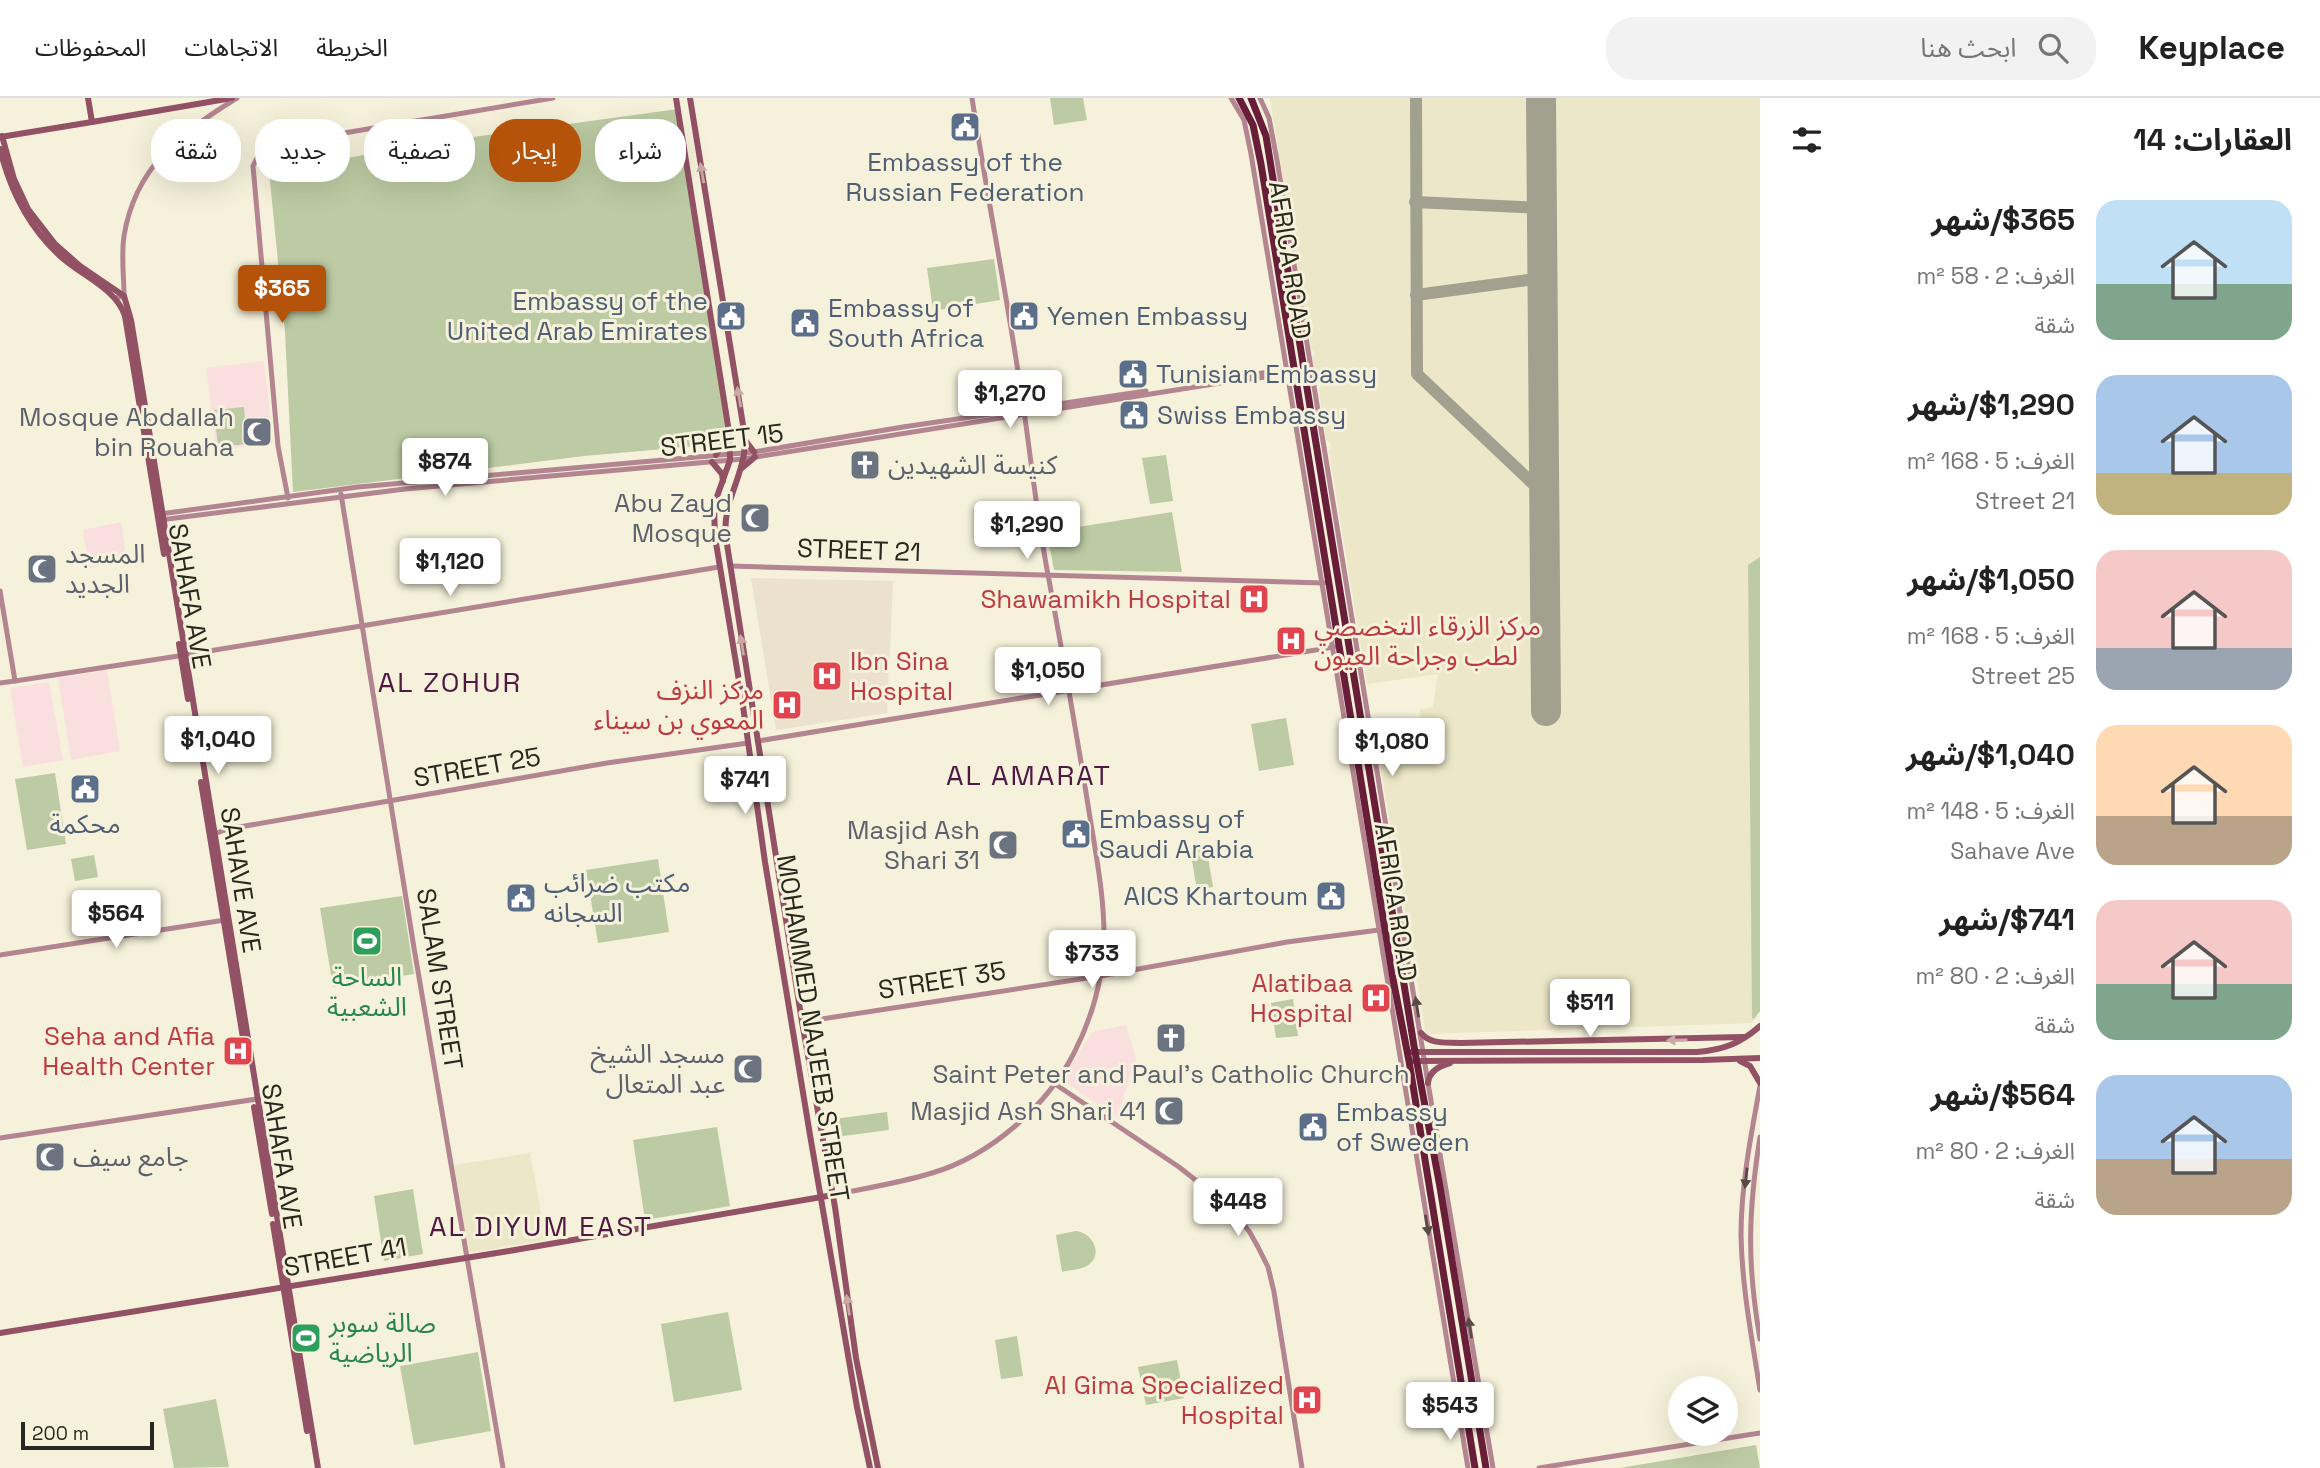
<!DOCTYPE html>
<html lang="ar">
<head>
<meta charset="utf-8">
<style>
	body { margin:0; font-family:"Space Grotesk","Noto Sans Arabic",sans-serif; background:#f2f2f2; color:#222; direction:rtl; height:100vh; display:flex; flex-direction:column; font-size:26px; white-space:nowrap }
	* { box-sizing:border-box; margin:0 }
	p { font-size:23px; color:#767676 }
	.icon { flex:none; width:38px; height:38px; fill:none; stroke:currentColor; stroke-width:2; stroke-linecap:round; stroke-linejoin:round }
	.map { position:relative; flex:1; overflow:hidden; direction:ltr }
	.details { display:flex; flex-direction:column; background:#fff; width:560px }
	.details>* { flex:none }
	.hud { position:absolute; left:21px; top:21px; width:665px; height:63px; direction:rtl; display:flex; gap:14px }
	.fabs { position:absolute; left:1668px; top:1278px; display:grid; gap:14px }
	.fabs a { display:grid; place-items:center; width:70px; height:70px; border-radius:50%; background:#fff; box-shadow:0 7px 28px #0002; font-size:35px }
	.scale { position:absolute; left:21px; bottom:18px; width:133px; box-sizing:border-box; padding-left:7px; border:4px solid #29281f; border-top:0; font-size:19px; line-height:24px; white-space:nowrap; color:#29281f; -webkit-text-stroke:5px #f5f1da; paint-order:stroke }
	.price { position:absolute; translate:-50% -60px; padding:0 16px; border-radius:7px; background:#fff; color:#222; font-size:23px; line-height:46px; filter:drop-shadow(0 2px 4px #0008) }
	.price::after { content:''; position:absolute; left:50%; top:42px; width:21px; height:16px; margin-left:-10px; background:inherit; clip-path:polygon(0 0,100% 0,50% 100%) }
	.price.selected { background:#b45309; color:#fff }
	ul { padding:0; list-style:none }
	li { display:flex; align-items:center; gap:21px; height:175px; padding:0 28px }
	li span { display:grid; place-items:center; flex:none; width:196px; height:140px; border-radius:21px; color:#555 }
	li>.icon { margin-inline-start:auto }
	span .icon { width:84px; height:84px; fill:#fffc; stroke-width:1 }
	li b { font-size:30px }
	h2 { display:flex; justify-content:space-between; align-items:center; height:84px; padding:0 28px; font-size:30px }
	.tag { padding:0 24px; border-radius:28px; background:#fff; box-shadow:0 7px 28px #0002; font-size:24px; line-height:63px }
	.tag.selected { background:#b45309; color:#fff }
	header { display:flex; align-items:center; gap:42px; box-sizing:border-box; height:98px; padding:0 35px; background:#fff; border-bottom:2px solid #e0e0e0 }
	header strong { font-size:33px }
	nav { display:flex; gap:38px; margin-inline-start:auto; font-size:24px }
	.search { width:490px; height:63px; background:#f2f2f2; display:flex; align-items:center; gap:18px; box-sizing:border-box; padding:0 24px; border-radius:28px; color:#767676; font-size:26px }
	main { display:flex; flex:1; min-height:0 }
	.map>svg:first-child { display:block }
	.built { fill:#ece7c8 }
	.education { fill:#fadfdf }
	.medical { fill:#ebe1cc }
	.green { fill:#bccba3 }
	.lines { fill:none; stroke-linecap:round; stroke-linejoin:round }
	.taxiway { stroke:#a2a08e; stroke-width:12 }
	.runway { stroke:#a2a08e; stroke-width:30 }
	.tertiary { stroke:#b38591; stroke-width:5 }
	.secondary { stroke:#925164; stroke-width:6 }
	.trunk { stroke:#681e38; stroke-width:7 }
	.oneway { fill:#c8a9a5 }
	.oneway2 { fill:#594947 }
	.labels { text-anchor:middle; stroke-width:6; stroke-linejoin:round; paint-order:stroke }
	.service-label { font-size:26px; fill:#4e5e75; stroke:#f5f1da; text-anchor:start }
	.street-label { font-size:26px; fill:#29281f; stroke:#f5f1da }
	.worship-label { font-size:26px; fill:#5b616d; stroke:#f5f1da; text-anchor:end }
	.health-label { font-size:26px; fill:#be3a42; stroke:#f5f1da; text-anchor:end }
	.leisure-label { font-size:26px; fill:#27864d; stroke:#f5f1da }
	.neighbourhood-label { font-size:28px; letter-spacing:2px; fill:#501944; stroke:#f5f1da }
</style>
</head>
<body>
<header>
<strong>Keyplace</strong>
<div class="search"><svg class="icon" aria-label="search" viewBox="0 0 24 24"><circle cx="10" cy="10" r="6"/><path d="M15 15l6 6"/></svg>ابحث هنا</div>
<nav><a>الخريطة</a><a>الاتجاهات</a><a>المحفوظات</a></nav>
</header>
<main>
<section class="details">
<h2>العقارات: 14<svg class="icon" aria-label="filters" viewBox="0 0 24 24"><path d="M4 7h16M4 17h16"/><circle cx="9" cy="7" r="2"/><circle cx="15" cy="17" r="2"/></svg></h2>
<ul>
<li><span style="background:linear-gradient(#bfe0f5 60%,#7fa58c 0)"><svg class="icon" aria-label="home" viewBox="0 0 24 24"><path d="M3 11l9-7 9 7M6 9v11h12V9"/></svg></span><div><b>$365/شهر</b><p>الغرف: 2 · 58 m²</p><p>شقة</p></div></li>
<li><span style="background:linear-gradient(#a9c7e8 70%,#c2b280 0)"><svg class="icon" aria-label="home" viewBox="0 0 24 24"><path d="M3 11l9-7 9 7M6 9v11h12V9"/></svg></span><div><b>$1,290/شهر</b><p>الغرف: 5 · 168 m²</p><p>Street 21</p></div></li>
<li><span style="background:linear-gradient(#f6c9c9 70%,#9aa5b1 0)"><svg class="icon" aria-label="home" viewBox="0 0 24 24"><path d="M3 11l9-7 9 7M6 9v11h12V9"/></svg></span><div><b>$1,050/شهر</b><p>الغرف: 5 · 168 m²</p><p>Street 25</p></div></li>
<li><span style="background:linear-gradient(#ffd9b3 65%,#b9a48a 0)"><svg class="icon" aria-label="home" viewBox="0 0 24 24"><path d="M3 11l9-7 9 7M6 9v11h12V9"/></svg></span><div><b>$1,040/شهر</b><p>الغرف: 5 · 148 m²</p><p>Sahave Ave</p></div></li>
<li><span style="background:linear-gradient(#f6c9c9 60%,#7fa58c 0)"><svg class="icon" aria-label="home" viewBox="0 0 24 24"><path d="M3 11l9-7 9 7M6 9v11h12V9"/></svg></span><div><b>$741/شهر</b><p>الغرف: 2 · 80 m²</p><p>شقة</p></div></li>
<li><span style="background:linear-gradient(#a9c7e8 60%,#b9a48a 0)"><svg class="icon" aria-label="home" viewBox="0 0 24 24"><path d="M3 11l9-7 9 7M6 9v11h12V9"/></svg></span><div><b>$564/شهر</b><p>الغرف: 2 · 80 m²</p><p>شقة</p></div></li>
</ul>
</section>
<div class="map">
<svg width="1760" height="1370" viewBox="0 0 1760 1370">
	<rect width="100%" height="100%" fill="#f5f1da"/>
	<!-- built -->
	<g class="built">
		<path d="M1270,0H1760V459L1748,468L1754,921L1760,913L1752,925L1426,936L1376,643L1422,639L1420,611L1433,609L1438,576L1367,586L1329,353L1331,350L1330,344L1326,342L1319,292L1321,289L1320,284L1316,281L1312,259L1315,255L1311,250Z"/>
		<path d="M530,1055L546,1142L467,1155L454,1067Z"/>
	</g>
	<!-- education -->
	<g class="education">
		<path d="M264,263L273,345L216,352L206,270Z"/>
		<path d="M121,424L127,463L89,470L83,432Z"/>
		<path d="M107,572L120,653L71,662L58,580Z"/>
		<path d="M49,584L63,662L23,669L10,590Z"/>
		<path d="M1126,927L1136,961L1117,1019L1062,982L1092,934Z"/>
	</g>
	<!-- medical -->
	<g class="medical">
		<path d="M751,480L893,483L887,615L776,632Z"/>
		<path d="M1264,489L1267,510L1244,513L1241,492Z"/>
		<path d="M1299,529L1303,553L1282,556L1278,532Z"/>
	</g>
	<!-- green -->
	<g class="green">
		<path d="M1050,0H1083L1087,22L1054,27Z"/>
		<path d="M678,11L727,329L721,346L584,358L293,394L285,234L269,73L466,40Z"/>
		<path d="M994,161L1000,202L933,213L927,170Z"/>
		<path d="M244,309L247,346L218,349L214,312Z"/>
		<path d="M1166,357L1173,403L1150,406L1142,360Z"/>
		<path d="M1172,414L1182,474L1054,472L1047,434Z"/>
		<path d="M1760,459V913L1754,921L1752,920L1748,467Z"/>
		<path d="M1286,620L1294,667L1259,673L1251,626Z"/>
		<path d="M55,675L66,746L27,752L15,681Z"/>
		<path d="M1206,748L1213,789L1197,792L1190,751Z"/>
		<path d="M94,757L98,779L75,783L71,761Z"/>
		<path d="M658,761L669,834L598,845L586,772Z"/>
		<path d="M402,798L414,876L333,889L320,810Z"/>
		<path d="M1293,901L1298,938L1276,940L1271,905Z"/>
		<path d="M887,1014L889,1032L836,1039L834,1021Z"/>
		<path d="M717,1029L730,1108L645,1122L633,1042Z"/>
		<path d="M413,1091L423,1156L384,1163L374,1098Z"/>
		<path d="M1076,1133C1094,1135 1105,1159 1085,1169C1078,1172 1069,1172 1062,1174L1056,1137Z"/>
		<path d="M728,1214L742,1292L674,1304L661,1226Z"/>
		<path d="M1017,1238L1023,1278L1001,1281L995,1242Z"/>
		<path d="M478,1254L491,1333L414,1347L400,1268Z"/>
		<path d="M1177,1262L1184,1300L1146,1307L1138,1269Z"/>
		<path d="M216,1301L229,1369L174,1370L163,1311Z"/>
		<path d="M1756,1347L1760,1370H1620Z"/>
	</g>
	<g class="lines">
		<!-- taxiway -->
		<g class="taxiway">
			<path d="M1416,0L1417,276L1545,397"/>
			<path d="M1415,104L1542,110"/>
			<path d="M1416,197L1543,180"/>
		</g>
		<!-- runway -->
		<path class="runway" d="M1541,0L1546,613"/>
		<!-- tertiary -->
		<g class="tertiary">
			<path d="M1231,0L1244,22L1251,56L1468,1370"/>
			<path d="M1260,0L1269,20L1277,62L1428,985L1493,1370"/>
			<path d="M116,200L124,198C124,178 121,158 124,138C135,69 181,34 237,0"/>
			<path d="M1236,279L1288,271"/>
			<path d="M341,396L414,850L503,1370"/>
			<path d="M288,400L278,348L253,68L259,56L272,47L553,0"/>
			<path d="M160,416L358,389L754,354L903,329L1146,293"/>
			<path d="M160,422L405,391L743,361L1226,284L1289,276"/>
			<path d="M730,468L1324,485"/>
			<path d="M0,493L15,583L185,557L719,469"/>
			<path d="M0,585L15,583"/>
			<path d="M758,643L1334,549"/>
			<path d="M214,736L228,731L607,665L748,645"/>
			<path d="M0,857L225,822"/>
			<path d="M802,924L1100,878L1287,844L1379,832"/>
			<path d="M1055,986L1179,1069L1226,1106L1249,1133L1258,1149L1268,1169L1274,1194L1302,1370"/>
			<path d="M1760,988C1751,1037 1741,1088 1741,1137C1742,1190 1752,1241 1760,1292"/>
			<path d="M1760,1039C1748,1114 1747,1166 1760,1241"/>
			<path d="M0,1040L257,1001"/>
			<path d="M833,1097C866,1090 900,1085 932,1075C990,1058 1047,1008 1074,955C1091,922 1103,882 1104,845C1105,799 1095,752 1088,707C1076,632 1063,557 1049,482C1038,426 1032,369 1024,313C1009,208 988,104 972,0"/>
			<path d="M1539,1370L1760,1335"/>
		</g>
		<!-- secondary -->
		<g class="secondary">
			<path d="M676,0L729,334L730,362L714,407L715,439L742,601L765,764L810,1037L857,1309L870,1370"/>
			<path d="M690,0L744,333C744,341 745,349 744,356C739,386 722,409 726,440L802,924L835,1109L856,1260L878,1370"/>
			<path d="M92,24L232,0"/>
			<path d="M2,38L14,81L28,111L55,146L80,168L124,198L131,222L318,1370"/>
			<path d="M0,39L92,24L88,0"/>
			<path d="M0,51C10,92 28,128 59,157C80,177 116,190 125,218L164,456"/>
			<path d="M745,342L754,354"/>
			<path d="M716,357L729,336"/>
			<path d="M712,364L722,376L723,383"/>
			<path d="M742,370L755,359"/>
			<path d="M179,546L188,601"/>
			<path d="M201,684L244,946"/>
			<path d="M1421,935C1431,947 1446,944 1461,945L1743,939"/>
			<path d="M1412,954H1697C1722,952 1740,946 1760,928"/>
			<path d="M1414,963L1703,962L1760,960"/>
			<path d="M1740,963L1750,968L1760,985"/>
			<path d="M1428,985C1429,974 1439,968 1450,965"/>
			<path d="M254,1009L272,1116"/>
			<path d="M273,1126L307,1333"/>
			<path d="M0,1235L509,1153L833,1097"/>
		</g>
		<!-- trunk -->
		<g class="trunk">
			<path d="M1239,0L1253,27L1261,66L1393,881L1409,963L1475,1370"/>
			<path d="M1251,0L1266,38L1415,954L1440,1089L1486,1370"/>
		</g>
	</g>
	<!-- one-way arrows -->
	<defs><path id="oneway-solid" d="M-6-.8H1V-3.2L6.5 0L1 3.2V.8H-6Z" transform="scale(1.75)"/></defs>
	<g class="oneway">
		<use href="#oneway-solid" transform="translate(702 75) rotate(-100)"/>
		<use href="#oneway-solid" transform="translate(739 299) rotate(-100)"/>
		<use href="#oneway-solid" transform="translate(742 547) rotate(-99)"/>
		<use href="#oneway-solid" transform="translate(1677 942) rotate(179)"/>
		<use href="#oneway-solid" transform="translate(848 1207) rotate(-98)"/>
	</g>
	<g class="oneway2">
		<use href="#oneway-solid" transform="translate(1417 909) rotate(-99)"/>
		<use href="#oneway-solid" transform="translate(1746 1080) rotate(96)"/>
		<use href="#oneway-solid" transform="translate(1427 1127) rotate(81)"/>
		<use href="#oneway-solid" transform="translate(1470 1230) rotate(-99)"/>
	</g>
	<!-- icons -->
	<defs>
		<g id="civic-square" transform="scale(1.575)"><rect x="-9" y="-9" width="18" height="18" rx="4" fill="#5c6f8a" stroke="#f5f1da"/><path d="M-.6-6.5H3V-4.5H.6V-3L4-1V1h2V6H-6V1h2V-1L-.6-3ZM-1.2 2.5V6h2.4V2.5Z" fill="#fff"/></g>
		<g id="mosque-square" transform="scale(1.575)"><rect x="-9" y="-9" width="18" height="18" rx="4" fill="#6b7280" stroke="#f5f1da"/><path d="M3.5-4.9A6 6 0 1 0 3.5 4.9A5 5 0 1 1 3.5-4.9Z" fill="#fff"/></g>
		<g id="church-square" transform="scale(1.575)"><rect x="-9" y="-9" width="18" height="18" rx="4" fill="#6b7280" stroke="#f5f1da"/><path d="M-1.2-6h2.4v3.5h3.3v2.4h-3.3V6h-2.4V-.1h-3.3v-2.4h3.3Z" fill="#fff"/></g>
		<g id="hospital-square" transform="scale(1.575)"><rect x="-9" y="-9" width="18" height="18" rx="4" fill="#e0444e" stroke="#f5f1da"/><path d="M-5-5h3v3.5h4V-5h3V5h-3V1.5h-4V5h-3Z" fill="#fff"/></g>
		<g id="stadium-square" transform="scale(1.575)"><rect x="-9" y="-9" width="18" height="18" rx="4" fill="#2e9e5b" stroke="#f5f1da"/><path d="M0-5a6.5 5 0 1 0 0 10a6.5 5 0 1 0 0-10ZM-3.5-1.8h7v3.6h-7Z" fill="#fff"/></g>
	</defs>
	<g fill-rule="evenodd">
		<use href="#civic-square" x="965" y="29"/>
		<use href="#civic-square" x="731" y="218"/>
		<use href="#civic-square" x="1024" y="218"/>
		<use href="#civic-square" x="805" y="225"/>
		<use href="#civic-square" x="1133" y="276"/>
		<use href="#civic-square" x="1134" y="317"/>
		<use href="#mosque-square" x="257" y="334"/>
		<use href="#church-square" x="865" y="367"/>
		<use href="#mosque-square" x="755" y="420"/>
		<use href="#mosque-square" x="42" y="471"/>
		<use href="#hospital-square" x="1254" y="501"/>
		<use href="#hospital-square" x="1291" y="543"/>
		<use href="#hospital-square" x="827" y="578"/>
		<use href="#hospital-square" x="787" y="607"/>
		<use href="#civic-square" x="85" y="691"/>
		<use href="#civic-square" x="1076" y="736"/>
		<use href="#mosque-square" x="1003" y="747"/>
		<use href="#civic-square" x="1331" y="798"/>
		<use href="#civic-square" x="521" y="800"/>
		<use href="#stadium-square" x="367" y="843"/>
		<use href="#hospital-square" x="1376" y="900"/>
		<use href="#church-square" x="1171" y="940"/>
		<use href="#hospital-square" x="238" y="953"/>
		<use href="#mosque-square" x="748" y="971"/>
		<use href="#mosque-square" x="1169" y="1013"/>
		<use href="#civic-square" x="1313" y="1029"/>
		<use href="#mosque-square" x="50" y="1059"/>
		<use href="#stadium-square" x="306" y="1240"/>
		<use href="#hospital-square" x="1307" y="1302"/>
	</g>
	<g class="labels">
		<!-- service labels -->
		<g class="service-label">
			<text x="965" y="73" text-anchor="middle">Embassy of the<tspan x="965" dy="30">Russian Federation</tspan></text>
			<text x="708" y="212" text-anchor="end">Embassy of the<tspan x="708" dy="30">United Arab Emirates</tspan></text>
			<text x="828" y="219">Embassy of<tspan x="828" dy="30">South Africa</tspan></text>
			<text x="1047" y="227">Yemen Embassy</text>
			<text x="1156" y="285">Tunisian Embassy</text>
			<text x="1157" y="326">Swiss Embassy</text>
			<text x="1099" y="730">Embassy of<tspan x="1099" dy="30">Saudi Arabia</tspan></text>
			<text x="85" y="735" text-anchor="middle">محكمة</text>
			<text x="544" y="794">مكتب ضرائب<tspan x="544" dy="30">السجانه</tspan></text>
			<text x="1308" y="807" text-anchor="end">AICS Khartoum</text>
			<text x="1336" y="1023">Embassy<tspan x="1336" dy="30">of Sweden</tspan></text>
		</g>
		<!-- street labels -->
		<g class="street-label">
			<text transform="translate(1290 162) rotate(81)" y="9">AFRICA ROAD</text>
			<text transform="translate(722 342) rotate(-7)" y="9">STREET 15</text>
			<text transform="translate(859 452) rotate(2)" y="9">STREET 21</text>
			<text transform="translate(190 498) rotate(80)" y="9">SAHAFA AVE</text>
			<text transform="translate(477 669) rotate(-10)" y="9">STREET 25</text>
			<text transform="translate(241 782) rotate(81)" y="9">SAHAVE AVE</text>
			<text transform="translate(1396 804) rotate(81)" y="9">AFRICA ROAD</text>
			<text transform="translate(440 881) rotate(81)" y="9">SALAM STREET</text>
			<text transform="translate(942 882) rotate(-9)" y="9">STREET 35</text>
			<text transform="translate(813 930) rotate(81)" y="9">MOHAMMED NAJEEB STREET</text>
			<text transform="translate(282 1058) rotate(81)" y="9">SAHAFA AVE</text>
			<text transform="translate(345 1159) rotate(-10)" y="9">STREET 41</text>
		</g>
		<!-- worship labels -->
		<g class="worship-label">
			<text x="234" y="328">Mosque Abdallah<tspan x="234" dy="30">bin Rouaha</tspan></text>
			<text x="888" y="376" text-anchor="start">كنيسة الشهيدين</text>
			<text x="732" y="414">Abu Zayd<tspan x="732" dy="30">Mosque</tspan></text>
			<text x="65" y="465" text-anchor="start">المسجد<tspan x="65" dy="30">الجديد</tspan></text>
			<text x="980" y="741">Masjid Ash<tspan x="980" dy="30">Shari 31</tspan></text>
			<text x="725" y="965">مسجد الشيخ<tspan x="725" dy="30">عبد المتعال</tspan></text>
			<text x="1171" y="985" text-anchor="middle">Saint Peter and Paul's Catholic Church</text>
			<text x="1146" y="1022">Masjid Ash Shari 41</text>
			<text x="73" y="1068" text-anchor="start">جامع سيف</text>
		</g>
		<!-- health labels -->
		<g class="health-label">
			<text x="1231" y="510">Shawamikh Hospital</text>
			<text x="1314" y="537" text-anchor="start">مركز الزرقاء التخصصي<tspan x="1314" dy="30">لطب وجراحة العيون</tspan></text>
			<text x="850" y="572" text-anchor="start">Ibn Sina<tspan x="850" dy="30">Hospital</tspan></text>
			<text x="764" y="601">مركز النزف<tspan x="764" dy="30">المعوي بن سيناء</tspan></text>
			<text x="1353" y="894">Alatibaa<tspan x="1353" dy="30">Hospital</tspan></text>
			<text x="215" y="947">Seha and Afia<tspan x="215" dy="30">Health Center</tspan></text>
			<text x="1284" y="1296">Al Gima Specialized<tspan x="1284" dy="30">Hospital</tspan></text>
		</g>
		<!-- leisure labels -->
		<g class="leisure-label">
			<text x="367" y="888">الساحة<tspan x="367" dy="30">الشعبية</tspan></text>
			<text x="329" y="1234" text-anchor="start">صالة سوبر<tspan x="329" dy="30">الرياضية</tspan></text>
		</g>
		<!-- neighbourhood labels -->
		<g class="neighbourhood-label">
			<text x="450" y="594">AL ZOHUR</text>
			<text x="1029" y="687">AL AMARAT</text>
			<text x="541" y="1138">AL DIYUM EAST</text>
		</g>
	</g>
</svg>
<div class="fabs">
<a><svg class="icon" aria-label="layers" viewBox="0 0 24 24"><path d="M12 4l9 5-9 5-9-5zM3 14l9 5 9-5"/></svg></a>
</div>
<div class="scale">200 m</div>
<b class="price selected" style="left:282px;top:227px">$365</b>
<b class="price" style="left:1010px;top:332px">$1,270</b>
<b class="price" style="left:445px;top:400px">$874</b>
<b class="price" style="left:1027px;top:463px">$1,290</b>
<b class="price" style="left:450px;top:500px">$1,120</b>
<b class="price" style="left:1048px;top:609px">$1,050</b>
<b class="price" style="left:218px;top:678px">$1,040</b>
<b class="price" style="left:1392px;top:680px">$1,080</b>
<b class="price" style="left:745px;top:718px">$741</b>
<b class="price" style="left:116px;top:852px">$564</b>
<b class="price" style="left:1092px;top:892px">$733</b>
<b class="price" style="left:1590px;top:941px">$511</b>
<b class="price" style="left:1238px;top:1140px">$448</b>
<b class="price" style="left:1450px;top:1344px">$543</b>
<div class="hud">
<a class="tag">شراء</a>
<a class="tag selected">إيجار</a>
<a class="tag">تصفية</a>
<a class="tag">جديد</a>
<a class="tag">شقة</a>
</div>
</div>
</main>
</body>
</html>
